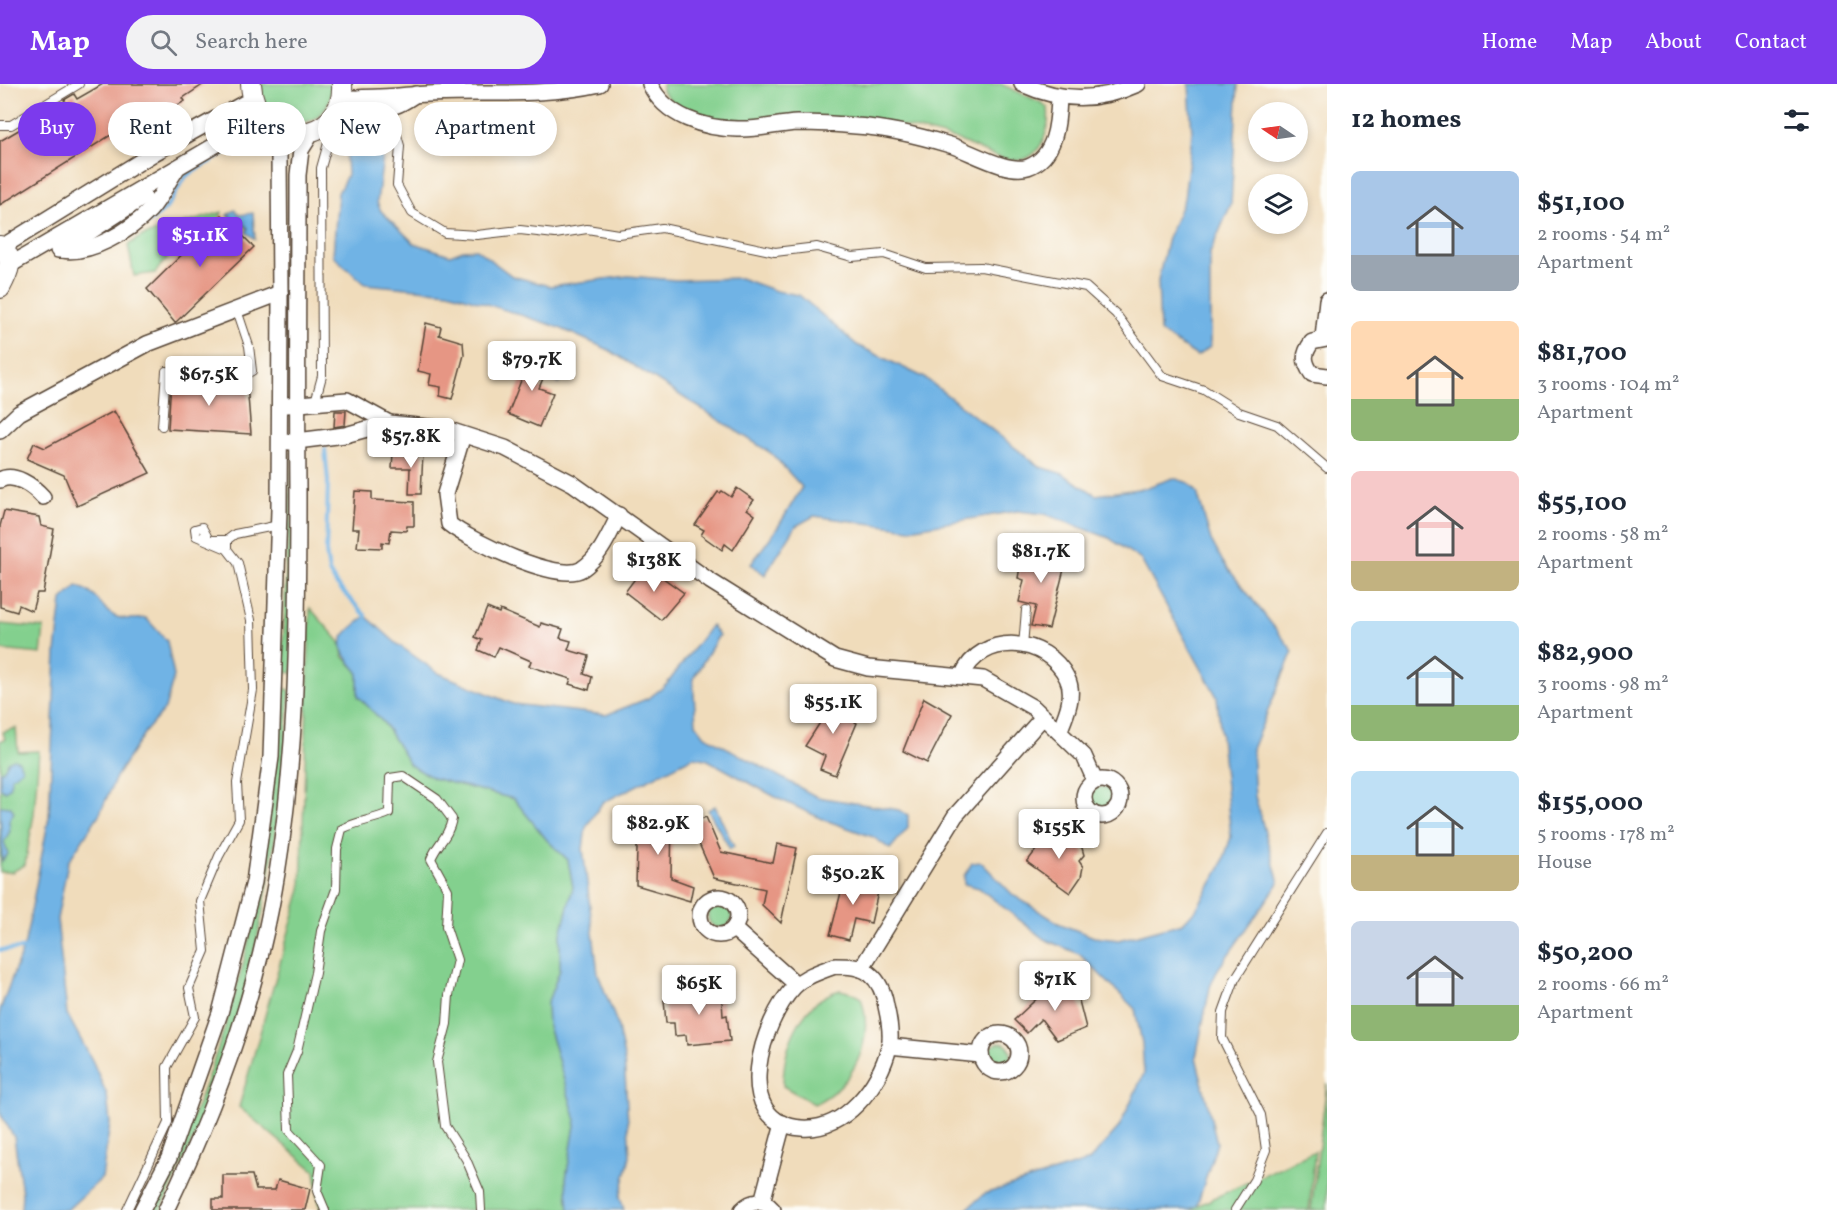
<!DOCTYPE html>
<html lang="en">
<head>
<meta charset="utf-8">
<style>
	body { margin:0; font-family:Vollkorn,serif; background:#f2f2f3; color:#1f2937; height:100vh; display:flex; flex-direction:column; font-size:22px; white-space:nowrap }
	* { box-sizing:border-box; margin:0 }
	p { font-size:20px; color:#747a83 }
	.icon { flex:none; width:33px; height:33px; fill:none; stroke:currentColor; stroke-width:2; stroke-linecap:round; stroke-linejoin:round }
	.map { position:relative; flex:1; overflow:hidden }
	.sheet { display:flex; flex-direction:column; background:#fff; width:510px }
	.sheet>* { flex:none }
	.banner { position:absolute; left:18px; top:18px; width:570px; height:54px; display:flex; gap:12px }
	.needle { width:39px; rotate:283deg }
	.controls { position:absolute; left:1248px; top:18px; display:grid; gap:12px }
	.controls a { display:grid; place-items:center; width:60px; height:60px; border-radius:50%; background:#fff; box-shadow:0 3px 9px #0003; font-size:30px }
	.price { position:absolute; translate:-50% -51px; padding:0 14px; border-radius:6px; background:#fff; color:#222; font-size:20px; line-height:39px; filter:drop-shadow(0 2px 3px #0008) }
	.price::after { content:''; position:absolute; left:50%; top:36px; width:18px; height:14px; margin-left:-9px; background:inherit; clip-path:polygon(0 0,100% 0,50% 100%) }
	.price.current { background:#7c3aed; color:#fff }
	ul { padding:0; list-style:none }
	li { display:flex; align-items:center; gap:18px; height:150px; padding:0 24px }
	li span { display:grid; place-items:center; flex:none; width:168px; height:120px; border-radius:9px; color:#555 }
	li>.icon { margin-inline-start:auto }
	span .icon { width:72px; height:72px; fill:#fffc; stroke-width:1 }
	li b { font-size:26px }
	h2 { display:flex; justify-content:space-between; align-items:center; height:72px; padding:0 24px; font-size:26px }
	.chip { padding:0 21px; border-radius:27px; background:#fff; box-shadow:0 3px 9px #0003; font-size:21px; line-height:54px }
	.chip.current { background:#7c3aed; color:#fff }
	header { display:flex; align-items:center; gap:36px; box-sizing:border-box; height:84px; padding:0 30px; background:#7c3aed; color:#fff }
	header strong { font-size:28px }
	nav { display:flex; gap:33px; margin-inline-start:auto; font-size:21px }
	.search { width:420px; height:54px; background:#f2f2f3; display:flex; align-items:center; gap:15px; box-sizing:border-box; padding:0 21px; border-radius:33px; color:#747a83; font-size:22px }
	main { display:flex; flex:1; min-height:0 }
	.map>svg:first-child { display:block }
	.green { fill:#83d08e; stroke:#5f7d56; stroke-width:1.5 }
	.water { fill:#6fb3e5; stroke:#556e82; stroke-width:1.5 }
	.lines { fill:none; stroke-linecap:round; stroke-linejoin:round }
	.stream { stroke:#6fb3e5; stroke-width:4 }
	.building { fill:#e69684 }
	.service-casing { stroke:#564536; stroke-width:10 }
	.minor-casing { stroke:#564536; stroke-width:18 }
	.tertiary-casing { stroke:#564536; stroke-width:22 }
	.service { stroke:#fff; stroke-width:8 }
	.minor { stroke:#fff; stroke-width:15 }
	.tertiary { stroke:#fff; stroke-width:20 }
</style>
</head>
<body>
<header>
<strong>Map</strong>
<div class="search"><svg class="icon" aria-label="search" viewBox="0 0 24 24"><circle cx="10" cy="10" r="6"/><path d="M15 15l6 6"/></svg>Search here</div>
<nav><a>Home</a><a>Map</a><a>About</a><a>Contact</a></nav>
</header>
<main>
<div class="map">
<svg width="1327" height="1126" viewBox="0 0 1327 1126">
	<rect width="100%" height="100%" fill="#fdfcf7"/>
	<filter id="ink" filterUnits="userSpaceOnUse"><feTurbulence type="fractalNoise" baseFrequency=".0167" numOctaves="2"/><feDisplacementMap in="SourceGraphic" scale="12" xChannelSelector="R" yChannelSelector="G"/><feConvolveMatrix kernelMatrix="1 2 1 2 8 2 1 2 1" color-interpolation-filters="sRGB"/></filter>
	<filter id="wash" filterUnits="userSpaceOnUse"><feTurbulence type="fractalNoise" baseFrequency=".008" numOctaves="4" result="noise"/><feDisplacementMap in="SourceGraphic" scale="24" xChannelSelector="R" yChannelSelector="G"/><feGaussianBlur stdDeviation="1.35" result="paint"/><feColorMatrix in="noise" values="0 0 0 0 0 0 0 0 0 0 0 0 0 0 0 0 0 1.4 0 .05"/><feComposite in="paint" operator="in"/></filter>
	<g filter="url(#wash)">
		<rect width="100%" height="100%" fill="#f0dcbb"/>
		<!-- green -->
		<g class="green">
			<path d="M261,0H331C334,47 273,51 263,19C262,13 262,6 261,0Z"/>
			<path d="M662,0H1001L1042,19L1048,24C1050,41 1044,68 1025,75C1003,82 973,60 951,54C924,47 895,40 867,36C812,29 745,47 694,31C680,27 671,17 662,7Z"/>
			<path d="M222,128L219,138L208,137L202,146L167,165V174L155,189L134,192L128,161L142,152Z"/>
			<path d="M291,366L293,589L282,588Z"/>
			<path d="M310,524L340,558L343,572L358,588V612L384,639L410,681L433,694L514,715L547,756L568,776L573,803L560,854V886L547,920L548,942L576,1036L566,1095L569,1126H320L315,1087L239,1023L301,805Z"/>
			<path d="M0,540L44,544L41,570L0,566Z"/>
			<path d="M282,604L290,606C281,733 265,853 225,976C209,1027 182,1077 161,1126H152C205,1014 247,895 265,771C272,716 276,659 282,604Z"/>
			<path d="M16,644L18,668L39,667L34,730L25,781L12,788H0V657L5,655L3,648Z"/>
			<circle cx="1102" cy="714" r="11"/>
			<circle cx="720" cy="832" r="12"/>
			<path d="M840,906L852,909L861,914C875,958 854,1001 814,1020L783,1002C783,964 799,918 840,906Z"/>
			<circle cx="1000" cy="970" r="11"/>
			<path d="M1327,999V1126H1311Z"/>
			<path d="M1315,1067L1309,1126H1189L1197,1122Z"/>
		</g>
		<!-- water -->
		<g class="water">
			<path d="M1189,0H1238L1231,120L1210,169V263L1197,272L1160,248L1158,196L1168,154L1184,115L1192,51Z"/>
			<path d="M374,49L382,52L384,66L377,118L381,127L414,159L450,171L463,166L476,165L512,192L550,202L628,192L676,196L740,194L776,207L799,211L857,261L925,294L1040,383L1063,390L1096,411L1145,404L1173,394L1189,399L1197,408L1211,456L1223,478L1293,567L1252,665L1255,712L1279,799L1218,885L1210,903L1196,973L1217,1059L1197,1122L1189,1126H966L984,1110L1089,1077L1119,1043L1144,989L1142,959L1135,925L1079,870L1044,855L979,804L964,800V792L972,779L981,778L1013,811L1060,840L1094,853L1119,856L1183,839L1197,824L1221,783L1231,753L1217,613L1141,476L1109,454L1045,430L1017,427L910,445L814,432L796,442L765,491L751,480L778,443L802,403L771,369L609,266L555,242L449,208L365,200C355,190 342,182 333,171L338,109L347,91L346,73L355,55Z"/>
			<path d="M235,126L240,131L253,129L255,155L246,148L248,144L227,131Z"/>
			<path d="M558,277L567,281L559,299L550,295Z"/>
			<path d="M1034,452L1068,460L1067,468L1032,460Z"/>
			<path d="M77,502C113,516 95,540 146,534L167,557L174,592L165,625L145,648L116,693L100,729L68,778L57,835L67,930L93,978L107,1011L110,1040L102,1094L67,1126H21L22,1109L14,1053L0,1029V926L25,859L49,733L56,568L62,516Z"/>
			<path d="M366,532L396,559L438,589L513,620L606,631L649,614L667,600L711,541L719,551L693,595L696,640L705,652L817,713L899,726L908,731V744L890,765L873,753L825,736L779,715L706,675L693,673L602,719L586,743L583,765L598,890L617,939L624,973L630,1072L620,1113L624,1126H569L566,1095L576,1036L548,942L547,920L560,886V854L573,803L568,776L547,756L514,715L433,694L410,681L384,639L358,612V588C333,559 337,554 366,532Z"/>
			<path d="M14,675L19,677L22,685L12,693L9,704L5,707L0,704V687H3L9,677Z"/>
			<path d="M0,722L11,723L14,728L9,736L10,747L4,758L8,770L2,777Z"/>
			<path d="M715,722L734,763L730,765L708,726Z"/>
		</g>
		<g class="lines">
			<!-- stream -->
			<g class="stream">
				<path d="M147,140L165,126L186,92L263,46"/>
				<path d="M325,365L328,397L326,468L329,488L336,500L366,532"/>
				<path d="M0,866L23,865"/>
			</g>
		</g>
		<g id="blocks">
			<!-- building -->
			<g class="building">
				<path d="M103,0H204L183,14L185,17L162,30L161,28L155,31L152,25L0,121V57L66,18L64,16L74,10L77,15Z"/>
				<path d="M222,131L254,163L175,239L147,205Z"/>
				<path d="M426,239L441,243L439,251L463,258L464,271L452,315L440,312L441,303L429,301L431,290L418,287Z"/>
				<path d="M532,268L551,275L539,304L553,309L539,343L508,330Z"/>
				<path d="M171,297L247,300L251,350L168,345Z"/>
				<path d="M114,327L150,389L77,422L64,391L27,375L34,359L45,364Z"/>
				<path d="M335,327H346L345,341L334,343Z"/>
				<path d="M393,369H423L421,410H409L410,384H392Z"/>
				<path d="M737,404L754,416L747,425L755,431L733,466L725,460L722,466L701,451L704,446L695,441L718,408L720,409L722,407L731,413Z"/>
				<path d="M355,407L372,408V416L414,418V442H407L406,447L391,446L389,459L382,458V464L357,463L359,445H352Z"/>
				<path d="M4,427L39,433L41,442L54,445L43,509H37L32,527L19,521L17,528L0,523V442Z"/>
				<path d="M1023,466L1067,473L1049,545L1031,542L1036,522L1019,518L1024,496L1018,494Z"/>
				<path d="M645,481L684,509L661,536L625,508Z"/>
				<path d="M487,524L499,529L500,526L540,543L541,539L563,545L560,554L571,557L568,566L589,572L584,590L592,593L589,606L569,600L571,595L529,582L531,577L499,563L494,573L478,566L482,556L475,553Z"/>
				<path d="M839,609L852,616L843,631L857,639L835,691L820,685L825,672L805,662Z"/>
				<path d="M924,614L952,630L927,679L903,667Z"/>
				<path d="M638,728H672L671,794L693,802L690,817L636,801Z"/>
				<path d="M706,733L721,768L773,779L777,760L797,764L781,839L762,821L765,805L714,794L690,739Z"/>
				<path d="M1053,743L1082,764L1084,771L1079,777L1083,783L1081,793L1070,809L1027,778Z"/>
				<path d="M846,789L864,793L861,804L878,808L871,839L854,835L849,856L830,851Z"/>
				<path d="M1075,901L1086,944L1057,956L1041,935L1027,949L1014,936L1047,905Z"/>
				<path d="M721,902L723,932L727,931L730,957L687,961L686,951L675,952L674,939H666L664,916L691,913L690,905Z"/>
				<path d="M223,1091H252L256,1106H275L278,1096L310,1105L305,1126H213V1115H223Z"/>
			</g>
		</g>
	</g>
	<g filter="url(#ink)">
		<use href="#blocks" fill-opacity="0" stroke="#564536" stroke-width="1.5"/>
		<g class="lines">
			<!-- service casing -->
			<g class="service-casing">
				<g id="service">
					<path d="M0,41H11L79,0"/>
					<path d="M315,318L322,292L321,84L328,59L352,34C371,42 374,33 395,45L400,62L397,101L412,129L445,149L477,151L520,146L555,150L587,145L618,150L662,144L775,168L817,163L852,173L884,170L926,184L981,183L1086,203L1116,230L1162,292L1204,306L1239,328L1277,341L1327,384"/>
					<path d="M162,342L166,287L243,292L252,287L249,262L237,226"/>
					<path d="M227,456L235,450L279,441"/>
					<path d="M1023,562L1026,526"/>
					<path d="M127,1126L168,1039L167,983L195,933L189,904L205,867L200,817L219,772L239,736L237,699L253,606L251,536L238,479L227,465L196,452L195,445L202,443L209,456H227V465"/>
					<path d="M325,1126L317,1107L321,1081L289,1046L287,991L297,967L315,889L321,847L336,805L337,765L342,745C357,737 373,736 389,729L390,694L403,692L437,715L452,735C448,754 438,758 431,775L448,806L446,843L457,876L449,911L447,940L437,978L445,1042L466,1075L480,1108L481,1126"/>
					<path d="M1235,1126L1254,1096L1266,1066L1261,1031L1222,954L1223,928L1235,895L1327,749"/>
				</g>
			</g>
			<!-- minor casing -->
			<g class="minor-casing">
				<g id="minor">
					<path d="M650,0C664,32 705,45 738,45C758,46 778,40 797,39C817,39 837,40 856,42C887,44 920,52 950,61C970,67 1007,90 1028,83C1056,73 1058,39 1059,14"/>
					<path d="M1022,0C1062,18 1098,18 1138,0"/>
					<path d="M354,14C381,28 391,28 416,10"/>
					<path d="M341,18C360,11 379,14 399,12C466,5 535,15 600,0"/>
					<path d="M2,163L154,69L252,15"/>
					<path d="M58,166H62L144,113"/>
					<path d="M62,166C90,171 130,147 150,126C160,115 167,99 176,86"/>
					<path d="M10,181L262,34"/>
					<path d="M1323,254L1327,216"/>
					<path d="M1327,255L1312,258C1303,270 1303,277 1312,290L1327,292"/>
					<path d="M287,321L347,316L389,339"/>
					<path d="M0,347L19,329L147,260L280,209"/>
					<path d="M463,351L445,410L449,440C469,456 559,500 582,485C601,472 609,451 619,431"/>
					<path d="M289,358L345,351L389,339L446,345L505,364L572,399L710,497L835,575L868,584L983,595L1034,624L1084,672L1095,697"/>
					<path d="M0,396C14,388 33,402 43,413"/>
					<path d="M962,592C981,547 1047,552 1067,594C1076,611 1065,633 1059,648"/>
					<circle cx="1102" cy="714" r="18"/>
					<circle cx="719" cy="832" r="19"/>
					<path d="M734,845L796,900"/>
					<path d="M835,882C846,882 861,882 870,890C880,898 884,910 886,922C889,935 892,951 889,963C880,1002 844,1047 802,1044C728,1039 763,935 794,903C805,892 821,887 835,882Z"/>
					<path d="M861,885L955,732L1043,633"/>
					<circle cx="1000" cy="969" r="19"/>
					<path d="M889,962L981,971"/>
					<path d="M762,1118L783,1039"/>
					<path d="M142,1126L169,1074L220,929L254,798L271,673L279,426L280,209L279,71L273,44"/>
					<path d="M166,1126C209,1037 245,943 266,847C298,701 298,552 298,404C297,299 298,195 298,91L301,66L313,47"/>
					<path d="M742,1126C751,1116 764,1115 773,1126"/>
				</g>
			</g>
			<!-- tertiary casing -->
			<g class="tertiary-casing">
				<g id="tertiary">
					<path d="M251,0C255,69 346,62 342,0"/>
					<path d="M0,162C16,174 8,189 0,204"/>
				</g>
			</g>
			<!-- service -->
			<use href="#service" class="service"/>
			<!-- minor -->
			<use href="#minor" class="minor"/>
			<!-- tertiary -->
			<use href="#tertiary" class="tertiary"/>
		</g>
	</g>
</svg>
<div class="controls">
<a><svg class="needle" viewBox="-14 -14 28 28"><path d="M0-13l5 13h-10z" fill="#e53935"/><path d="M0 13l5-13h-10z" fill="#747a83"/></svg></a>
<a><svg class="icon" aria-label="layers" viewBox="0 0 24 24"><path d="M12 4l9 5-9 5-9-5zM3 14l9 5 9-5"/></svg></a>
</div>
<b class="price current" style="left:200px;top:184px">$51.1K</b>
<b class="price" style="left:532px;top:308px">$79.7K</b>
<b class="price" style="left:209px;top:323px">$67.5K</b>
<b class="price" style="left:411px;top:385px">$57.8K</b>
<b class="price" style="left:1041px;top:500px">$81.7K</b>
<b class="price" style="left:654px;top:509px">$138K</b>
<b class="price" style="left:833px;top:651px">$55.1K</b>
<b class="price" style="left:658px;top:772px">$82.9K</b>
<b class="price" style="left:1059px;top:776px">$155K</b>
<b class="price" style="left:853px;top:822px">$50.2K</b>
<b class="price" style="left:1055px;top:928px">$71K</b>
<b class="price" style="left:699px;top:932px">$65K</b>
<div class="banner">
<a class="chip current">Buy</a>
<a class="chip">Rent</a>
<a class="chip">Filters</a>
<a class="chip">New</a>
<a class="chip">Apartment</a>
</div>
</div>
<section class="sheet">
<h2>12 homes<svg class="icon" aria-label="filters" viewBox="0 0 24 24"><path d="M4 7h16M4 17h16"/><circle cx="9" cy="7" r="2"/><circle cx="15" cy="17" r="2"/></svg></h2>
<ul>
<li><span style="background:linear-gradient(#a9c7e8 70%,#9aa5b1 0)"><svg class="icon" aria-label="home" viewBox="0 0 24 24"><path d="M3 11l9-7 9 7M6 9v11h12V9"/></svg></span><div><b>$51,100</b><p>2 rooms · 54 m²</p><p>Apartment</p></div></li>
<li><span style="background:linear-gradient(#ffd9b3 65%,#8fb573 0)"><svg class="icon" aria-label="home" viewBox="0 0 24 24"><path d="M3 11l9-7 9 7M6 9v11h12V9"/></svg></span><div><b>$81,700</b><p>3 rooms · 104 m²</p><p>Apartment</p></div></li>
<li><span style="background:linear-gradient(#f6c9c9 75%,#c2b280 0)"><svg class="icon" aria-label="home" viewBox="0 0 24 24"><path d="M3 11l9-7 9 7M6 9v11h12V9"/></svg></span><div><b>$55,100</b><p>2 rooms · 58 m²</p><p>Apartment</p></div></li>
<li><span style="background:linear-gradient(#bfe0f5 70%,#8fb573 0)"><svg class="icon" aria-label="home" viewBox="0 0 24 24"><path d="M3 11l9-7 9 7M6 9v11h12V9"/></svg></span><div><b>$82,900</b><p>3 rooms · 98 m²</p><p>Apartment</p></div></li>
<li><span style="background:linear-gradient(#bfe0f5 70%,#c2b280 0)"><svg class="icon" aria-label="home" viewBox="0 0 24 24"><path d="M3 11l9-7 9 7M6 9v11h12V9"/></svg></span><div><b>$155,000</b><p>5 rooms · 178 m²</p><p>House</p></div></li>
<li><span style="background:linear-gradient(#c9d6e8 70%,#8fb573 0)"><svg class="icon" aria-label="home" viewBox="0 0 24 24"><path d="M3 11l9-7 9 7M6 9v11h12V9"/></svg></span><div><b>$50,200</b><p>2 rooms · 66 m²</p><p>Apartment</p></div></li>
</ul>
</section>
</main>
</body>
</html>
